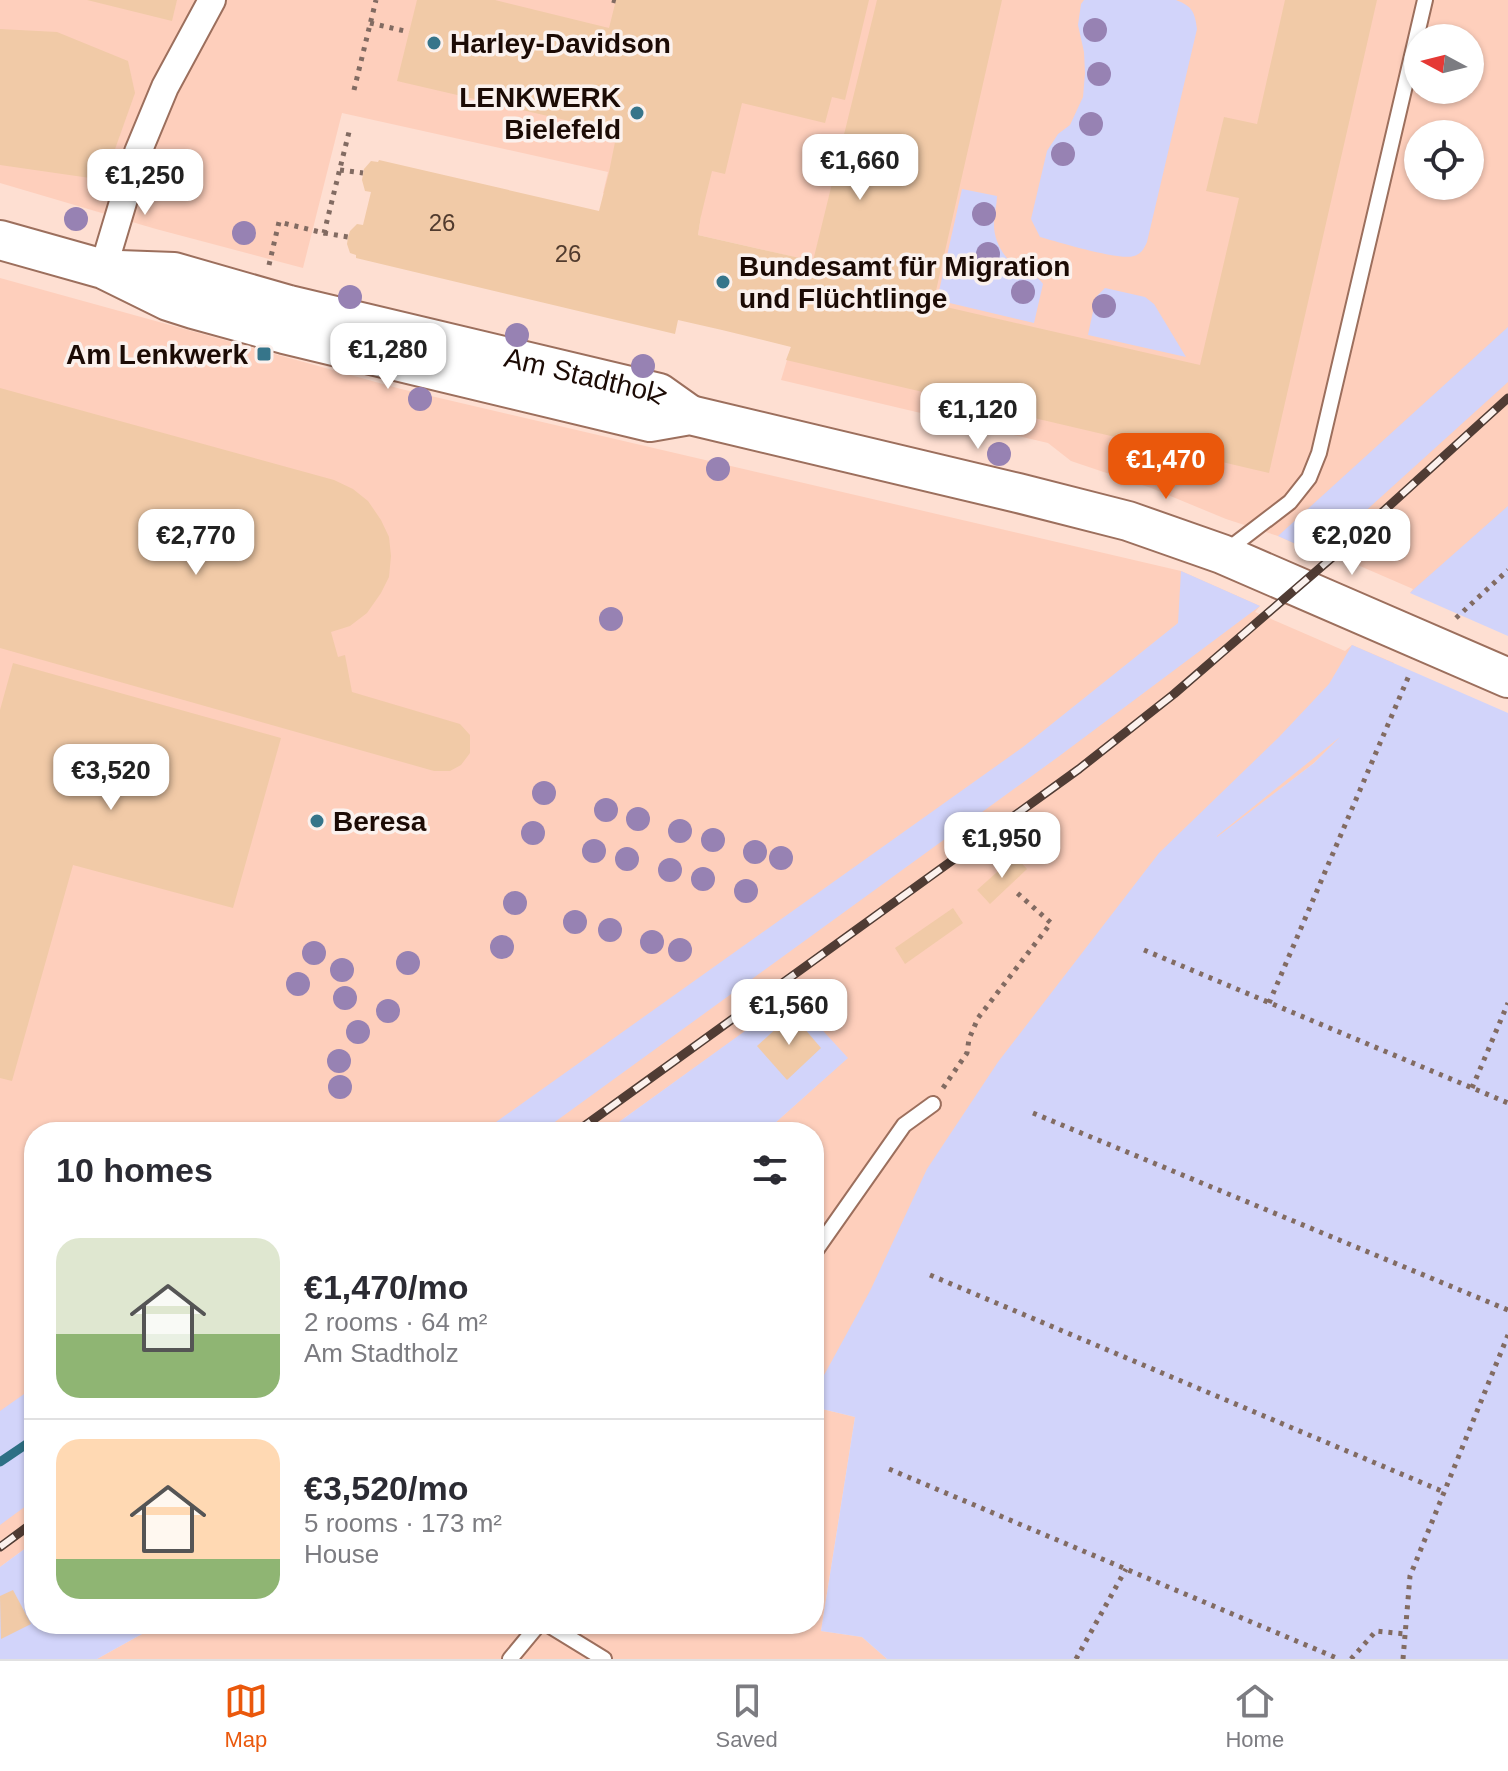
<!DOCTYPE html>
<html lang="en">
<head>
<meta charset="utf-8">
<style>
	body { margin:0; font-family:Arial,sans-serif; background:#f7f7f7; color:#2b2b33; height:100vh; display:flex; flex-direction:column; font-size:30px; white-space:nowrap }
	* { box-sizing:border-box; margin:0 }
	p { font-size:26px; color:#7c7c81 }
	.icon { flex:none; width:44px; height:44px; fill:none; stroke:currentColor; stroke-width:2; stroke-linecap:round; stroke-linejoin:round }
	.map { position:relative; flex:1; overflow:hidden }
	.panel { position:absolute; left:24px; top:1122px; width:800px; height:512px; display:flex; flex-direction:column; background:#fff; border-radius:32px; box-shadow:0 2px 6px #0004 }
	.panel>* { flex:none }
	.needle { width:52px; rotate:277deg }
	.tools { position:absolute; left:1404px; top:24px; display:grid; gap:16px }
	.tools a { display:grid; place-items:center; width:80px; height:80px; border-radius:50%; background:#fff; box-shadow:0 2px 6px #0004; font-size:40px }
	.price { position:absolute; translate:-50% -68px; padding:0 18px; border-radius:16px; background:#fff; color:#222; font-size:26px; line-height:52px; filter:drop-shadow(0 2px 4px #0008) }
	.price::after { content:''; position:absolute; left:50%; top:48px; width:24px; height:18px; margin-left:-12px; background:inherit; clip-path:polygon(0 0,100% 0,50% 100%) }
	.price.current { background:#ea580c; color:#fff }
	ul { padding:0; list-style:none }
	li { display:flex; align-items:center; gap:24px; height:200px; padding:0 32px }
	li+li { border-top:2px solid #e1e1e2 }
	li span { display:grid; place-items:center; flex:none; width:224px; height:160px; border-radius:24px; color:#555 }
	li>.icon { margin-inline-start:auto }
	span .icon { width:96px; height:96px; fill:#fffc; stroke-width:1 }
	li b { font-size:34px }
	h2 { display:flex; justify-content:space-between; align-items:center; height:96px; padding:0 32px; font-size:34px }
	.dock { display:flex; justify-content:space-around; align-items:center; height:112px; border-top:2px solid #e1e1e2; background:#fff; font-size:22px; color:#7c7c81 }
	.dock a { display:grid; justify-items:center; gap:4px }
	.dock .current { color:#ea580c }
	.map>svg:first-child { display:block }
	.built { fill:#fecfbc; fill-rule:evenodd }
	.green { fill:#d2d4fa; fill-rule:evenodd }
	.lines { fill:none; stroke-linecap:round; stroke-linejoin:round }
	.stream { stroke:#2e7085; stroke-width:9 }
	.building { fill:#f1caa7 }
	.lane-casing { stroke:#9c6f5d; stroke-width:18 }
	.street-casing { stroke:#9c6f5d; stroke-width:30 }
	.secondary-casing { stroke:#9c6f5d; stroke-width:42 }
	.path { stroke:#826b62; stroke-width:5; stroke-dasharray:4 6; stroke-linecap:butt }
	.lane { stroke:#fff; stroke-width:14 }
	.street { stroke:#fff; stroke-width:26 }
	.secondary { stroke:#fff; stroke-width:38 }
	.rail-casing { stroke:#503c34; stroke-width:9 }
	.rail { stroke:#fbf1ed; stroke-width:6; stroke-dasharray:18; stroke-linecap:butt }
	.tree { fill:#9782b3 }
	.poi-dot { fill:#36758a; stroke:#fbf1ed; stroke-width:3 }
	.labels { text-anchor:middle; stroke-width:7; stroke-linejoin:round; paint-order:stroke }
	.number-label { font-size:24px; fill:#513b2e }
	.poi-label { font-size:28px; font-weight:bold; fill:#1c0b05; stroke:#fbf1ed; text-anchor:start }
	.street-label { font-size:28px; fill:#1c0b05; stroke:#fbf1ed }
</style>
</head>
<body>
<div class="map">
<svg width="1508" height="1659" viewBox="0 0 1508 1659">
	<rect width="100%" height="100%" fill="#fedfd2"/>
	<!-- built -->
	<g class="built">
		<path d="M0,0H1508V544L1410,593L1413,589L1323,550L1318,554L1278,536L1226,519L1151,488L1071,461L1048,443L781,380L791,347L812,261L698,235L701,216L603,193L608,172L342,113L303,268L156,229L0,183ZM1418,38H1470V90H1418ZM1418,134H1470V186H1418Z"/>
		<path d="M0,278L401,389L1181,571L1260,606L1255,612L1345,651L1352,645L1394,663L1351,728L1314,763L1180,867L817,1388L814,1397V1132H765L847,1058L792,998L605,1132H34V1542L0,1567Z"/>
		<path d="M814,1407L855,1417L821,1631L862,1637L887,1659H97L160,1624H814Z"/>
	</g>
	<!-- green -->
	<g class="green">
		<path d="M1084,0H1176C1192,6 1195,12 1197,29L1147,242C1144,249 1141,254 1134,256C1120,261 1058,242 1040,237L1031,219L1047,151L1058,134L1070,125L1083,97L1085,73L1084,52L1078,25L1081,4Z"/>
		<path d="M962,189L997,196C997,205 994,213 994,222C993,242 1005,261 1022,270C1031,275 1037,275 1043,284L1034,323L937,300Z"/>
		<path d="M1105,288L1145,297L1154,304L1186,357L1088,335L1096,297Z"/>
		<path d="M1508,327V382L1318,554L1278,536Z"/>
		<path d="M1508,506V636L1410,593L1414,589Z"/>
		<path d="M1181,571L1260,606L1058,757L541,1132H482L1023,747L1178,623Z"/>
		<path d="M1352,645L1508,713V1659H887L862,1637L821,1631L855,1417L814,1407V1397L817,1388L870,1291L927,1169L998,1062L1159,853L1279,737L1329,684ZM1340,737L1314,763L1217,837V836Z"/>
		<path d="M792,997L848,1058L765,1132H605Z"/>
		<path d="M34,1387V1500L0,1525V1411Z"/>
		<path d="M34,1542V1624H160L97,1659H0V1567Z"/>
	</g>
	<g class="lines">
		<!-- stream -->
		<path class="stream" d="M0,1462L34,1439"/>
	</g>
	<!-- building -->
	<g class="building">
		<path d="M87,0H177L172,21Z"/>
		<path d="M417,0H495L609,28L616,0H869L845,100L832,97L825,123L742,103L725,174L712,171L701,216L698,235L813,261L877,0H1002L933,304L1200,365L1239,198L1206,191L1224,117L1257,124L1285,0H1377L1269,473L786,360L791,347L722,330L678,320L675,334L356,258V255L350,253L347,244L348,237L350,231L357,224L363,225L371,192L365,191L362,180L364,169L371,161L378,162L379,160L599,211L609,172L617,132L397,81Z"/>
		<path d="M0,29L57,32L128,61L135,93L104,180L0,165Z"/>
		<path d="M0,388L334,480L353,489L368,501L381,520L389,537L391,556L389,577L381,593L367,613L350,626L331,632L338,657L345,655L352,692L460,724L470,735V753L461,765L450,771H434L0,648Z"/>
		<path d="M13,663L281,738L233,908L73,865L12,1081L0,1078V710Z"/>
		<path d="M1015,856L1027,869L990,904L977,890Z"/>
		<path d="M953,908L963,923L905,964L895,948Z"/>
		<path d="M792,1014L821,1048L787,1080L757,1046Z"/>
		<path d="M13,1590L31,1624L1,1639L0,1596Z"/>
	</g>
	<g class="lines">
		<!-- lane casing -->
		<g class="lane-casing">
			<g id="lane">
				<path d="M1226,551L1290,502L1309,478L1319,453L1425,0"/>
				<path d="M814,1253L904,1125L933,1104"/>
				<path d="M547,1624L604,1659"/>
				<path d="M510,1659L539,1624"/>
			</g>
		</g>
		<!-- street casing -->
		<g class="street-casing">
			<path id="street" d="M103,269L138,152L165,87L212,0"/>
		</g>
		<!-- secondary casing -->
		<g class="secondary-casing">
			<g id="secondary">
				<path d="M0,240L103,269L168,301L193,309L284,334L650,422L690,415L1018,493L1128,521L1222,554L1508,678"/>
				<path id="s1" d="M119,270L174,272L289,305L659,393L690,415"/>
			</g>
		</g>
		<!-- path -->
		<g class="path">
			<path d="M612,0L616,1"/>
			<path d="M370,23L409,32"/>
			<path d="M354,90L376,0"/>
			<path d="M340,170L363,173"/>
			<path d="M324,233L348,237"/>
			<path d="M269,265L279,222L324,233L349,132"/>
			<path d="M1456,618L1508,570"/>
			<path d="M1144,950L1508,1103"/>
			<path d="M1269,1003L1410,673"/>
			<path d="M943,1088L967,1053L969,1039L978,1018L1051,923L1015,891"/>
			<path d="M1472,1088L1508,1003"/>
			<path d="M1033,1113L1508,1310"/>
			<path d="M930,1275L1444,1492"/>
			<path d="M889,1469L1339,1659"/>
			<path d="M1076,1659L1126,1569"/>
			<path d="M1351,1659L1376,1631L1405,1634"/>
			<path d="M1403,1659L1410,1576L1508,1335"/>
		</g>
		<!-- lane -->
		<use href="#lane" class="lane"/>
		<!-- street -->
		<use href="#street" class="street"/>
		<!-- secondary -->
		<use href="#secondary" class="secondary"/>
		<!-- rail casing -->
		<g class="rail-casing">
			<g id="rail">
				<path d="M576,1132L1079,769L1174,694L1335,555L1508,398"/>
				<path d="M0,1547L34,1522"/>
			</g>
		</g>
		<!-- rail -->
		<use href="#rail" class="rail"/>
	</g>
	<!-- trees -->
	<g class="tree">
		<circle cx="1095" cy="30" r="12"/>
		<circle cx="1099" cy="74" r="12"/>
		<circle cx="1091" cy="124" r="12"/>
		<circle cx="1063" cy="154" r="12"/>
		<circle cx="984" cy="214" r="12"/>
		<circle cx="76" cy="219" r="12"/>
		<circle cx="244" cy="233" r="12"/>
		<circle cx="988" cy="254" r="12"/>
		<circle cx="1023" cy="292" r="12"/>
		<circle cx="350" cy="297" r="12"/>
		<circle cx="1104" cy="306" r="12"/>
		<circle cx="517" cy="335" r="12"/>
		<circle cx="643" cy="366" r="12"/>
		<circle cx="420" cy="399" r="12"/>
		<circle cx="999" cy="454" r="12"/>
		<circle cx="718" cy="469" r="12"/>
		<circle cx="611" cy="619" r="12"/>
		<circle cx="544" cy="793" r="12"/>
		<circle cx="606" cy="810" r="12"/>
		<circle cx="638" cy="819" r="12"/>
		<circle cx="680" cy="831" r="12"/>
		<circle cx="533" cy="833" r="12"/>
		<circle cx="713" cy="840" r="12"/>
		<circle cx="594" cy="851" r="12"/>
		<circle cx="755" cy="852" r="12"/>
		<circle cx="781" cy="858" r="12"/>
		<circle cx="627" cy="859" r="12"/>
		<circle cx="670" cy="870" r="12"/>
		<circle cx="703" cy="879" r="12"/>
		<circle cx="746" cy="891" r="12"/>
		<circle cx="515" cy="903" r="12"/>
		<circle cx="575" cy="922" r="12"/>
		<circle cx="610" cy="930" r="12"/>
		<circle cx="652" cy="942" r="12"/>
		<circle cx="502" cy="947" r="12"/>
		<circle cx="680" cy="950" r="12"/>
		<circle cx="314" cy="953" r="12"/>
		<circle cx="408" cy="963" r="12"/>
		<circle cx="342" cy="970" r="12"/>
		<circle cx="298" cy="984" r="12"/>
		<circle cx="345" cy="998" r="12"/>
		<circle cx="388" cy="1011" r="12"/>
		<circle cx="358" cy="1032" r="12"/>
		<circle cx="339" cy="1061" r="12"/>
		<circle cx="340" cy="1087" r="12"/>
	</g>
	<!-- markers -->
	<g class="poi-dot">
		<circle cx="434" cy="43" r="8"/>
		<circle cx="637" cy="113" r="8"/>
		<circle cx="723" cy="282" r="8"/>
		<rect x="256" y="346" width="16" height="16" rx="4"/>
		<circle cx="317" cy="821" r="8"/>
	</g>
	<g class="labels">
		<!-- number labels -->
		<g class="number-label">
			<text x="442" y="231">26</text>
			<text x="568" y="262">26</text>
		</g>
		<!-- poi labels -->
		<g class="poi-label">
			<text x="450" y="53">Harley-Davidson</text>
			<text x="621" y="107" text-anchor="end">LENKWERK<tspan x="621" dy="32">Bielefeld</tspan></text>
			<text x="739" y="276">Bundesamt für Migration<tspan x="739" dy="32">und Flüchtlinge</tspan></text>
			<text x="248" y="364" text-anchor="end">Am Lenkwerk</text>
			<text x="333" y="831">Beresa</text>
		</g>
		<!-- street labels -->
		<g class="street-label">
			<text dy="10" stroke="none"><textPath href="#s1" startOffset="480">Am Stadtholz</textPath></text>
		</g>
	</g>
</svg>
<div class="tools">
<a><svg class="needle" viewBox="-14 -14 28 28"><path d="M0-13l5 13h-10z" fill="#e53935"/><path d="M0 13l5-13h-10z" fill="#7c7c81"/></svg></a>
<a><svg class="icon" aria-label="locate" viewBox="0 0 24 24"><circle cx="12" cy="12" r="6"/><path d="M12 2v4M12 18v4M2 12h4M18 12h4"/></svg></a>
</div>
<b class="price" style="left:860px;top:202px">€1,660</b>
<b class="price" style="left:145px;top:217px">€1,250</b>
<b class="price" style="left:388px;top:391px">€1,280</b>
<b class="price" style="left:978px;top:451px">€1,120</b>
<b class="price current" style="left:1166px;top:501px">€1,470</b>
<b class="price" style="left:196px;top:577px">€2,770</b>
<b class="price" style="left:1352px;top:577px">€2,020</b>
<b class="price" style="left:111px;top:812px">€3,520</b>
<b class="price" style="left:1002px;top:880px">€1,950</b>
<b class="price" style="left:789px;top:1047px">€1,560</b>
<section class="panel">
<h2>10 homes<svg class="icon" aria-label="filters" viewBox="0 0 24 24"><path d="M4 7h16M4 17h16"/><circle cx="9" cy="7" r="2"/><circle cx="15" cy="17" r="2"/></svg></h2>
<ul>
<li><span style="background:linear-gradient(#dfe7d0 60%,#8fb573 0)"><svg class="icon" aria-label="home" viewBox="0 0 24 24"><path d="M3 11l9-7 9 7M6 9v11h12V9"/></svg></span><div><b>€1,470/mo</b><p>2 rooms · 64 m²</p><p>Am Stadtholz</p></div></li>
<li><span style="background:linear-gradient(#ffd9b3 75%,#8fb573 0)"><svg class="icon" aria-label="home" viewBox="0 0 24 24"><path d="M3 11l9-7 9 7M6 9v11h12V9"/></svg></span><div><b>€3,520/mo</b><p>5 rooms · 173 m²</p><p>House</p></div></li>
</ul>
</section>
</div>
<nav class="dock">
<a class="current"><svg class="icon" aria-label="map" viewBox="0 0 24 24"><path d="M3 6l6-2 6 2 6-2v14l-6 2-6-2-6 2zM9 4v14M15 6v14"/></svg>Map</a>
<a><svg class="icon" aria-label="saved" viewBox="0 0 24 24"><path d="M7 4h10v16l-5-4-5 4z"/></svg>Saved</a>
<a><svg class="icon" aria-label="home" viewBox="0 0 24 24"><path d="M3 11l9-7 9 7M6 9v11h12V9"/></svg>Home</a>
</nav>
</body>
</html>
